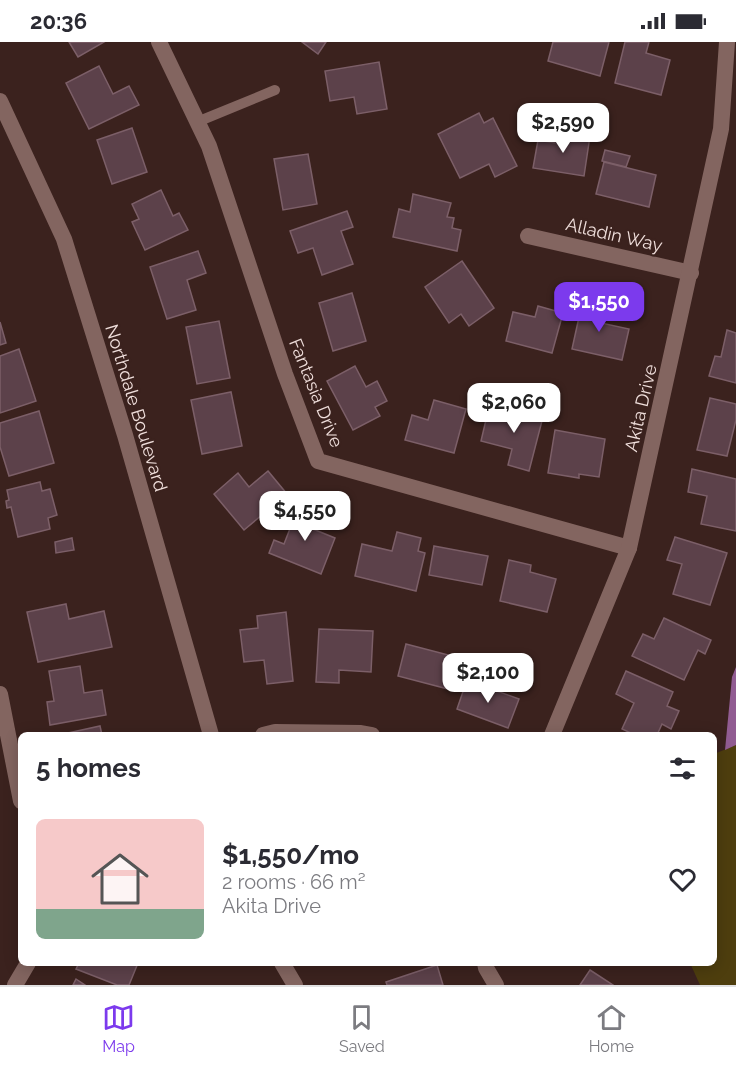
<!DOCTYPE html>
<html lang="en">
<head>
<meta charset="utf-8">
<style>
	body { margin:0; font-family:Raleway,sans-serif; background:#f2f2f3; color:#2b2b33; height:100vh; display:flex; flex-direction:column; font-size:22px; white-space:nowrap }
	* { box-sizing:border-box; margin:0 }
	p { font-size:20px; color:#7c7c81 }
	.icon { flex:none; width:33px; height:33px; fill:none; stroke:currentColor; stroke-width:2; stroke-linecap:round; stroke-linejoin:round }
	.map { position:relative; flex:1; overflow:hidden }
	.details { position:absolute; left:18px; top:690px; width:699px; height:234px; display:flex; flex-direction:column; background:#fff; border-radius:9px; box-shadow:0 3px 15px #0003 }
	.details>* { flex:none }
	.price { position:absolute; translate:-50% -51px; padding:0 14px; border-radius:12px; background:#fff; color:#222; font-size:20px; line-height:39px; filter:drop-shadow(0 2px 3px #0008) }
	.price::after { content:''; position:absolute; left:50%; top:36px; width:18px; height:14px; margin-left:-9px; background:inherit; clip-path:polygon(0 0,100% 0,50% 100%) }
	.price.on { background:#7c3aed; color:#fff }
	ul { padding:0; list-style:none }
	li { display:flex; align-items:center; gap:18px; height:150px; padding:0 18px }
	li+li { border-top:2px solid #e1e1e2 }
	li span { display:grid; place-items:center; flex:none; width:168px; height:120px; border-radius:9px; color:#555 }
	li>.icon { margin-inline-start:auto }
	span .icon { width:72px; height:72px; fill:#fffc; stroke-width:1 }
	li b { font-size:26px }
	h2 { display:flex; justify-content:space-between; align-items:center; height:72px; padding:0 18px; font-size:26px }
	.status { display:flex; justify-content:space-between; align-items:center; height:42px; padding:0 30px; background:#fff; direction:ltr }
	.status svg { height:16px; fill:currentColor }
	.tab-bar { display:flex; justify-content:space-around; align-items:center; height:84px; border-top:2px solid #e1e1e2; background:#fff; font-size:16px; color:#7c7c81 }
	.tab-bar a { display:grid; justify-items:center; gap:3px }
	.tab-bar .on { color:#7c3aed }
	.map>svg:first-child { display:block }
	.green { fill:#4e3e0e }
	.water { fill:#915c92 }
	.building { fill:#5c414a; stroke:#7c5f68; stroke-width:1.5 }
	.lines { fill:none; stroke-linecap:round; stroke-linejoin:round }
	.service { stroke:#836560; stroke-width:10 }
	.minor { stroke:#836560; stroke-width:16 }
	.labels { text-anchor:middle; stroke-width:4.5; stroke-linejoin:round; paint-order:stroke }
	.street-label { font-size:18px; fill:#f0dfdc; stroke:#3b221e }
</style>
</head>
<body>
<div class="status"><b>20:36</b><svg viewBox="0 0 49 12"><path d="M0 12V9h3v3zM5 12V6h3v6zM10 12V3h3v9zM15 12V0h3v12zM26 1h20v11H26zM47 4h2v5h-2z"/></svg></div>
<div class="map">
<svg width="736" height="943" viewBox="0 0 736 943">
	<rect width="100%" height="100%" fill="#3b221e"/>
	<!-- green -->
	<path class="green" d="M736,703V943H700L690,921H714V712Z"/>
	<!-- water -->
	<path class="water" d="M736,625V703L725,708L732,635Z"/>
	<!-- building -->
	<g class="building">
		<path d="M69,0H104L78,15Z"/>
		<path d="M302,0H326L318,12Z"/>
		<path d="M553,0H609L600,34L548,19Z"/>
		<path d="M625,0H649L646,11L670,18L661,53L615,41Z"/>
		<path d="M379,20L387,67L357,72L354,55L330,59L325,29Z"/>
		<path d="M99,24L113,52L129,44L139,63L89,87L66,41Z"/>
		<path d="M479,71L484,81L493,76L517,124L495,135L489,122L460,136L438,92Z"/>
		<path d="M132,86L147,130L112,142L97,98Z"/>
		<path d="M557,89L590,94L584,134L533,126L538,98L555,101Z"/>
		<path d="M605,108L630,114L626,125L602,119Z"/>
		<path d="M308,112L317,162L283,168L274,117Z"/>
		<path d="M604,120L656,133L649,165L596,152Z"/>
		<path d="M161,148L173,174L179,171L188,188L145,208L132,180L139,177L132,162Z"/>
		<path d="M413,152L451,161L447,175L454,176L452,186L461,188L457,209L393,195L399,167L410,170Z"/>
		<path d="M347,169L353,185L341,189L353,222L322,233L313,206L298,211L290,189Z"/>
		<path d="M198,209L206,231L187,238L196,268L167,277L150,225Z"/>
		<path d="M462,219L494,266L469,284L461,272L449,281L425,245Z"/>
		<path d="M352,251L366,299L333,309L319,261Z"/>
		<path d="M583,257L606,262L601,281L629,287L622,318L572,307Z"/>
		<path d="M538,264L563,271L552,311L506,299L513,270L535,275Z"/>
		<path d="M219,279L230,336L197,342L186,285Z"/>
		<path d="M0,280L6,301L0,303Z"/>
		<path d="M727,288L736,291V341L709,334L715,314L721,315Z"/>
		<path d="M19,307L36,359L0,371V314Z"/>
		<path d="M355,324L366,345L377,339L387,359L375,365L380,374L353,388L327,339Z"/>
		<path d="M231,350L242,404L202,412L191,358Z"/>
		<path d="M710,356L736,362V378L727,414L697,408Z"/>
		<path d="M434,358L466,367L454,411L405,398L412,373L428,378Z"/>
		<path d="M516,364L544,371L529,429L508,423L512,407L481,399L489,365L514,372Z"/>
		<path d="M39,369L54,421L9,434L0,405V381Z"/>
		<path d="M555,388L605,397L599,435L579,432V436L548,431Z"/>
		<path d="M692,427L736,437V489L701,482L707,454L688,450Z"/>
		<path d="M268,429L287,452L244,488L214,452L238,431L249,445Z"/>
		<path d="M40,440L42,449L50,447L57,473L48,476L50,487L18,495L11,465L7,466L6,459L9,458L7,448Z"/>
		<path d="M300,461L320,469L313,487L335,496L321,532L269,511L274,498L284,502Z"/>
		<path d="M397,490L421,496L418,509L425,511L416,549L355,534L362,502L392,509Z"/>
		<path d="M675,495L727,511L710,563L673,552L682,522L667,518Z"/>
		<path d="M72,496L74,508L56,511L55,500Z"/>
		<path d="M434,504L488,514L482,543L429,533Z"/>
		<path d="M509,518L531,523L530,530L556,537L547,570L500,559Z"/>
		<path d="M66,562L69,577L104,569L112,605L38,620L27,570Z"/>
		<path d="M286,570L293,639L267,642L264,618L244,620L240,588L258,586L257,574Z"/>
		<path d="M664,576L711,598L705,612L698,608L684,638L632,614L643,592L654,597Z"/>
		<path d="M319,587L373,589L371,630L339,628V641L316,640Z"/>
		<path d="M406,602L456,615L448,647L398,634Z"/>
		<path d="M80,624L84,651L102,648L106,673L50,683L47,660L54,659L49,629Z"/>
		<path d="M626,629L673,650L667,664L679,669L671,687L662,682L657,693H635L622,687L634,661L616,652Z"/>
		<path d="M467,638L519,657L508,686L457,667Z"/>
		<path d="M100,684L102,693H59Z"/>
		<path d="M79,921H138L129,943H117L76,927Z"/>
		<path d="M437,923L443,943H387L386,940Z"/>
		<path d="M590,928L613,943H580Z"/>
		<path d="M76,937L85,943H73Z"/>
	</g>
	<g class="lines">
		<!-- service -->
		<path class="service" d="M197,80L275,48"/>
		<!-- minor -->
		<g class="minor">
			<path d="M159,0L209,104L285,332L318,419L629,506"/>
			<path d="M0,59L64,197L125,393L211,693"/>
			<path d="M528,194L691,231"/>
			<path d="M0,652L21,759"/>
			<path d="M263,693L275,690L361,691L372,693"/>
			<path d="M552,693L629,506L721,87L727,0"/>
			<path d="M282,921L295,943"/>
			<path d="M485,921L486,926L496,943"/>
			<path d="M15,943L28,921"/>
		</g>
	</g>
	<g class="labels">
		<!-- street labels -->
		<g class="street-label">
			<text transform="translate(614 193) rotate(13)" y="6">Alladin Way</text>
			<text transform="translate(316 351) rotate(68)" y="6">Fantasia Drive</text>
			<text transform="translate(136 366) rotate(73)" y="6">Northdale Boulevard</text>
			<text transform="translate(641 366) rotate(-77)" y="6">Akita Drive</text>
		</g>
	</g>
</svg>
<b class="price" style="left:563px;top:112px">$2,590</b>
<b class="price on" style="left:599px;top:291px">$1,550</b>
<b class="price" style="left:514px;top:392px">$2,060</b>
<b class="price" style="left:305px;top:500px">$4,550</b>
<b class="price" style="left:488px;top:662px">$2,100</b>
<section class="details">
<h2>5 homes<svg class="icon" aria-label="filters" viewBox="0 0 24 24"><path d="M4 7h16M4 17h16"/><circle cx="9" cy="7" r="2"/><circle cx="15" cy="17" r="2"/></svg></h2>
<ul>
<li><span style="background:linear-gradient(#f6c9c9 75%,#7fa58c 0)"><svg class="icon" aria-label="home" viewBox="0 0 24 24"><path d="M3 11l9-7 9 7M6 9v11h12V9"/></svg></span><div><b>$1,550/mo</b><p>2 rooms · 66 m²</p><p>Akita Drive</p></div><svg class="icon" aria-label="heart" viewBox="0 0 24 24"><path d="M12 20l-8-8c-3-5 5-10 8-4 3-6 11-1 8 4z"/></svg></li>
</ul>
</section>
</div>
<nav class="tab-bar">
<a class="on"><svg class="icon" aria-label="map" viewBox="0 0 24 24"><path d="M3 6l6-2 6 2 6-2v14l-6 2-6-2-6 2zM9 4v14M15 6v14"/></svg>Map</a>
<a><svg class="icon" aria-label="saved" viewBox="0 0 24 24"><path d="M7 4h10v16l-5-4-5 4z"/></svg>Saved</a>
<a><svg class="icon" aria-label="home" viewBox="0 0 24 24"><path d="M3 11l9-7 9 7M6 9v11h12V9"/></svg>Home</a>
</nav>
</body>
</html>
